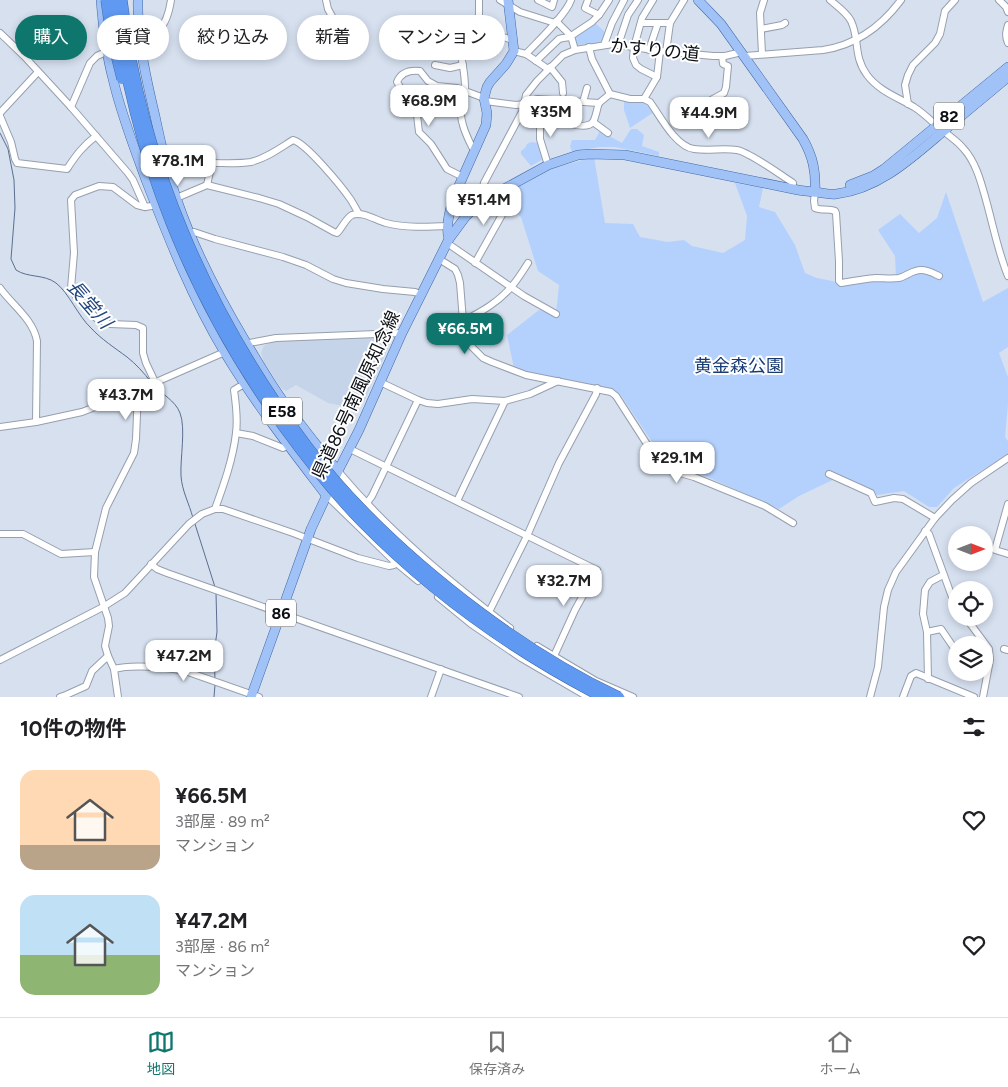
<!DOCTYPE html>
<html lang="ja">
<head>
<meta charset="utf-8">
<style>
	body { margin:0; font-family:Figtree,"Noto Sans JP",sans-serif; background:#f6f6f6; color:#202124; height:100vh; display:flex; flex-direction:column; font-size:19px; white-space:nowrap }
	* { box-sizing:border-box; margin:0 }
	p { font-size:16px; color:#757577 }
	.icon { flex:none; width:28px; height:28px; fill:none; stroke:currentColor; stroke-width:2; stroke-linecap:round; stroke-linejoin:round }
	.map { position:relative; height:697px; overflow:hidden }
	.details { display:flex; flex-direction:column; background:#fff; flex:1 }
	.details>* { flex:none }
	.hud { position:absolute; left:15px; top:15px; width:500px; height:45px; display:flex; gap:10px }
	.needle { width:32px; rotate:90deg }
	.controls { position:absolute; left:948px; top:526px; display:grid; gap:10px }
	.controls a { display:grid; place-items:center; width:45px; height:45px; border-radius:50%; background:#fff; box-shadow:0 2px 8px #0003; font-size:25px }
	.price { position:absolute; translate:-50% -42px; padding:0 11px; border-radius:10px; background:#fff; color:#222; font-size:16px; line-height:32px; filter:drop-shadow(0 1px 2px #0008) }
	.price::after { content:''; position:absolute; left:50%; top:30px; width:15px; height:11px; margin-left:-8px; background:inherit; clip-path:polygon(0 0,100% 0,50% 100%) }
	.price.on { background:#0f766e; color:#fff }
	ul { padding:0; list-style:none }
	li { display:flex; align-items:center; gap:15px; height:125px; padding:0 20px }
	li span { display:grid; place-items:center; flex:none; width:140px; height:100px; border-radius:15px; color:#555 }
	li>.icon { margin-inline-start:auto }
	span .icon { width:60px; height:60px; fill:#fffc; stroke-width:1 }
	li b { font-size:21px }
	h2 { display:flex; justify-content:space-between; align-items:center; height:60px; padding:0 20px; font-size:21px }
	.tag { padding:0 18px; border-radius:22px; background:#fff; box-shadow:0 2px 8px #0003; font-size:18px; line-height:45px }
	.tag.on { background:#0f766e; color:#fff }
	.tabs { display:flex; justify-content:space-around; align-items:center; height:70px; border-top:1px solid #e0e0e0; background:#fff; font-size:14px; color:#757577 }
	.tabs a { display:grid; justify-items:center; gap:2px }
	.tabs .on { color:#0f766e }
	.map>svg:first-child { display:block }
	.built { fill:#c6d4ea }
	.green { fill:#b4d1fe }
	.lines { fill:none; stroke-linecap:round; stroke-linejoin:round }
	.stream { stroke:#5a6f90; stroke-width:1 }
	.minor-casing { stroke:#969fae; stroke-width:8 }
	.major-casing { stroke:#4369a5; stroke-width:10 }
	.minor { stroke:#fff; stroke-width:6 }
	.major { stroke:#a0c2f7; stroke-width:9 }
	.highway-bridge-casing { stroke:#4369a5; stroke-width:11; stroke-linecap:butt }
	.highway-bridge { stroke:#6099f2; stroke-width:10 }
	.labels { text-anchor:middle; stroke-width:4; stroke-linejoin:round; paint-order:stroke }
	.shield { fill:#fff; stroke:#55585b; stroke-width:1 }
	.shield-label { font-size:16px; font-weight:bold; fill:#0c1015 }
	.street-label { font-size:18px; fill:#0c1015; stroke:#fff }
	.park-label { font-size:18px; fill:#183b73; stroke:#fff }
	.water-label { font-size:19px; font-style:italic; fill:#234780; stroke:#fff }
</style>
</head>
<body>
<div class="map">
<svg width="1008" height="697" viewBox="0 0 1008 697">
	<rect width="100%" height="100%" fill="#d6e0ef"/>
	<!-- built -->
	<path class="built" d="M393,336L364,402L349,407L328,403L296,385L286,391L281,388L264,362L261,353L264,346L273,341Z"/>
	<!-- green -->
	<g class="green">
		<path d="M595,23L604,31V33L606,34L602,42L577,45L574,38L575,36Z"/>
		<path d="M624,101C639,101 644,99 654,112L630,128L624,110Z"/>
		<path d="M631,129H637L644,135L642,146L659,152V156L615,147H599L572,152L570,146L572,140H595L600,131L622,143Z"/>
		<path d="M531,142L538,143L543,159L531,166L521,154V151L525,148L527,144Z"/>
		<path d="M594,157L605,223L633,224L640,237L668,242L684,240L692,246L723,253L745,240L747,216L735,183L763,188L759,207L775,212L795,245L805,273L817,278L847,284L896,277L895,256L878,230L900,214L919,233L937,218L946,192L983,302L1008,288V347L999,353L1008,377V404L1005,437L1008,441V454L954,488L937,507H929L904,491L877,495L839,477L799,496L779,509L701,474L666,463L620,394L608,388L541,376L514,368L507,335L539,310L556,314L559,285L538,271L521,217L509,207L510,190L550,169Z"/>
	</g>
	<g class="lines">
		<!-- stream -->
		<g class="stream">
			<path d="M0,133L8,149L14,180L15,208L11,259L16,270C28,278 44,274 56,283C69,293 78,316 91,328C101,339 115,348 127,357C136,364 144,373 151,382"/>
			<path d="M154,385C162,395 175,400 180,413C186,428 180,459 181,476C182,491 189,503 193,518"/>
			<path d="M195,524L215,587"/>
			<path d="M215,679L214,653L217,632L216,593"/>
			<path d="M214,697L215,685"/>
		</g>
		<!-- minor casing -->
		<g class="minor-casing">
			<g id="minor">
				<path d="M326,0L328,9L339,29"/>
				<path d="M500,0L520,12L555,23"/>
				<path d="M538,0L552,7L554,0"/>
				<path d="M588,0L585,8L599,15"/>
				<path d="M653,0L642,18L634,47L633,58L636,65L641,69L657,77"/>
				<path d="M830,0C837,6 847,13 851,21C860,40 853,56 867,75C879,91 897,97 914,107C925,114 933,123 943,131C950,136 957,141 963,148C976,162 981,182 986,200C993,225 998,252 1008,276"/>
				<path d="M999,0L1006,7L1008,12"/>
				<path d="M466,20L483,31L513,40"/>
				<path d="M556,21L571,36"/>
				<path d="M641,23H670"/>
				<path d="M1008,25C1006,32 1005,36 1008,43"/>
				<path d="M475,26L479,15V0"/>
				<path d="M761,29L782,25L785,23"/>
				<path d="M0,33L24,56L71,107L128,173L133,180L145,207"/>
				<path d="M457,37C461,54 465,70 465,88C464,93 461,97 461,103C459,119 465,133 472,147L475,149"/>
				<path d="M436,38L457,37L474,25"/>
				<path d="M126,44C156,34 166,33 171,0"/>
				<path d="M604,45L612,23L624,0"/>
				<path d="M618,45L628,15L638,0"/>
				<path d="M589,47L592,59L610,94L630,99H644L650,102C660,116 676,147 694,149C708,151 723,148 737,150C749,152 781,175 793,183L792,189"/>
				<path d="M575,50L571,36L592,22L599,15L609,0"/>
				<path d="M649,50L658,23"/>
				<path d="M514,51L526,54L548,69"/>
				<path d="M666,52L670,23L684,0"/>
				<path d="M526,54C538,41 566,15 571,0"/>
				<path d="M762,54L760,13L764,0"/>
				<path d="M745,56L823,50C856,45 881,27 901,0"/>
				<path d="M536,61L559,39L563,38L571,37"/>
				<path d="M435,65L450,68L463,65"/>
				<path d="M550,67L562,82L563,93"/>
				<path d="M644,99L657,77L660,51"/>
				<path d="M485,101L516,105L524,104L537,99L599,103L610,94"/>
				<path d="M583,102L587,88"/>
				<path d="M908,104L905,85L908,75L913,65L935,43L940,34L945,11L955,0"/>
				<path d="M702,105L724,93L726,87L728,66L723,64L722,56"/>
				<path d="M71,107L90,63L97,56L110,50"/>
				<path d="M524,108C531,106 537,104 540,112C551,117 584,133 593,122C596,117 597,108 599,103"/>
				<path d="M540,112V139L548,165"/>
				<path d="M0,113L38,72"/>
				<path d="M0,116L11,142L15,159L17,163L67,169C76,155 83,146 96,136"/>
				<path d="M593,122L608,133"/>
				<path d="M463,177L447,169L431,144L419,132L417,115L397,82C401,72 410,70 420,71L428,81L437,86L457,88L484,98"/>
				<path d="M207,185L212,163C225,163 238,164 251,162C267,158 280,148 293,140C306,143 342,187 351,200C354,205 356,209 359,214"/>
				<path d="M815,192L814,201L815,208C822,211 828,208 835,211L836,213L839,261V281L841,283C853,281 864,279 876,278C884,278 891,279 899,278C907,276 912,270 921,270C928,270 933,273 939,276"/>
				<path d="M174,199L207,185L259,198L279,204L307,217L334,232L337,233C342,228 346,218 352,215C363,211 375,220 386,223C405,228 428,227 448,226"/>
				<path d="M479,204L484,183L523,110L526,95L537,81L563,55L575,50L613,44L660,51L713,56H725L742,52"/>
				<path d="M190,232H194L215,239L283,257L306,265L333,279L346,283L383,289L415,292L422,295"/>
				<path d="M447,243L524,296L556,314"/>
				<path d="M439,259L455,269L458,275L460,283L463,321L466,333L472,347L483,358L492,362L526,375L611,392L616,396L652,452L666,469L694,477L765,506L793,523"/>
				<path d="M475,263L507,206V196L504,188"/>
				<path d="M0,288C12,305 33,319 37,341L36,422"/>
				<path d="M463,321C481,312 499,302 512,286C518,279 523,271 528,263"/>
				<path d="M244,344L276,338L402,333"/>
				<path d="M155,382L146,363L143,353V328L136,325L110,324L97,319L75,295L71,288L74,253L71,200L75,195L99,186L113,187L137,205L145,207L158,205"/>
				<path d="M380,382L418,400L427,403L438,404L472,399L505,401L530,394L558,381"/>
				<path d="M0,427L36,422L82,412L138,390L227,351"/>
				<path d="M236,433L253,436L283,448L288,445"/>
				<path d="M350,449L597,570L575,610L554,656"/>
				<path d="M338,471C388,531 449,581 510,628"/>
				<path d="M829,474L871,493L875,502L894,498L903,499L935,518"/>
				<path d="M326,495L395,562L418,581"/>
				<path d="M457,501L505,401"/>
				<path d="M367,503L372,496L418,400"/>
				<path d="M1008,504L995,550L1008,554"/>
				<path d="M215,509C224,484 233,459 236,433C238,419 236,404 234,390L244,384"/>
				<path d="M925,531L929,534L952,597L956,603"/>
				<path d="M0,534H23L61,554L95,552"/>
				<path d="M151,564L157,569L167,573L519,697"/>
				<path d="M438,597L471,624L521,658L588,697"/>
				<path d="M489,612L527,536L559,463L596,394L597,388"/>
				<path d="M966,618L989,649L990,660L983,697"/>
				<path d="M927,632L941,629L956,651"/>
				<path d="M537,646L596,681L633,697"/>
				<path d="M1004,649L1008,650"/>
				<path d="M0,660L103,607L125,593L189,524L202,514L215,509H223L293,533L358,558L389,566L394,565L395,562"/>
				<path d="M114,669C132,664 169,667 188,672L259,697"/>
				<path d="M928,679L927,632L923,614L925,590L930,582L943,575"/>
				<path d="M60,697L66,695L86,686L92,671L108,656"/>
				<path d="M118,697L114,669L108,656L105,646L109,626L108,618L94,577L95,552L106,508L134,453L136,439L138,390"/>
				<path d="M431,697L441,669"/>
				<path d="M870,697L878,667L884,607L888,590L896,572L935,518L952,500L971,483L1008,458"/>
				<path d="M903,697L911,676L916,673L974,697"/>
			</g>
		</g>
		<!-- major casing -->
		<g class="major-casing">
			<g id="major">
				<path d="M101,0C103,26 106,53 113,79C121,114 134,147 146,180C169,239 192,298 225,353C255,403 291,449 326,495"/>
				<path d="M138,0C137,39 146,78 155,116C161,145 168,175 178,203C194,249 219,297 244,339C259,364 273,389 291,412C306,432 322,452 338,471"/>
				<path d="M698,0L721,24L803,139C813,157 816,171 815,192"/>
				<path d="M850,185L873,176L884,169L1008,67"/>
				<path d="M449,239C445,227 450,211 453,199L486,125L487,113L484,98L487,87L490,82L506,64L514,51L508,0"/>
				<path d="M251,697L311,529L338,471L359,430L402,333L449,239L466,216L479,204L491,196L548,165L578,155L590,154L625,155L798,190C803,191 808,191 813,192C821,192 828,195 836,194C880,189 914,156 946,129C967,111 988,94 1008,77"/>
			</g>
		</g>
		<!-- minor -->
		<use href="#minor" class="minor"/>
		<!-- major -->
		<use href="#major" class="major"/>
		<!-- highway-bridge casing -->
		<g class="highway-bridge-casing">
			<g id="highway-bridge">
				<path d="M106,0L111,35L122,79"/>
				<path d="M115,0C132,154 192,300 283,426C307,459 333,492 362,522C432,593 513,651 602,697"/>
				<path d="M122,0C141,163 209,316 307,446C355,509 418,566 481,613C524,645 570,674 619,697"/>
			</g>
		</g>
		<!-- highway-bridge -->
		<use href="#highway-bridge" class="highway-bridge"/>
	</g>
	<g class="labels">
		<!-- shield labels -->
		<g class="shield">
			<rect x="934" y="102.5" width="30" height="27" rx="4"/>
			<rect x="262" y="397.5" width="40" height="27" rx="4"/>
			<rect x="266" y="599.5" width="30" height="27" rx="4"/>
		</g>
		<g class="shield-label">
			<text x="949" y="122">82</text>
			<text x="282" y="417">E58</text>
			<text x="281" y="619">86</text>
		</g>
		<!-- street labels -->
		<g class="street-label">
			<text transform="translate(655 50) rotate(6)" y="6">かすりの道</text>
			<text transform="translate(356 395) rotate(-65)" y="6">県道86号南風原知念線</text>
		</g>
		<!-- park labels -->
		<g class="park-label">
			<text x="739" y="372">黄金森公園</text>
		</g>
		<!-- water labels -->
		<g class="water-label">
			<text transform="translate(90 304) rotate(49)" y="7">長堂川</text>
		</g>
	</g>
</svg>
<div class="controls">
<a><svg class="needle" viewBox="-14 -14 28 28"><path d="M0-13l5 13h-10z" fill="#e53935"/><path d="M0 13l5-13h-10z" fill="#757577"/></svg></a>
<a><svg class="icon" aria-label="locate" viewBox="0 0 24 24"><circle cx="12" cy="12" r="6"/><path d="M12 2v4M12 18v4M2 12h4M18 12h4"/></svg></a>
<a><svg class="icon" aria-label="layers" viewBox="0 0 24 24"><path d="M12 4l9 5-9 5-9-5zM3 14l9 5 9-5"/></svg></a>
</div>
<b class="price" style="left:429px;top:127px">¥68.9M</b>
<b class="price" style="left:551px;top:138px">¥35M</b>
<b class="price" style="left:709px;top:139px">¥44.9M</b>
<b class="price" style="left:178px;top:187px">¥78.1M</b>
<b class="price" style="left:484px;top:226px">¥51.4M</b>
<b class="price on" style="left:465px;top:355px">¥66.5M</b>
<b class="price" style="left:126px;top:421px">¥43.7M</b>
<b class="price" style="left:677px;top:484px">¥29.1M</b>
<b class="price" style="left:564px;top:607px">¥32.7M</b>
<b class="price" style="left:184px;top:682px">¥47.2M</b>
<div class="hud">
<a class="tag on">購入</a>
<a class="tag">賃貸</a>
<a class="tag">絞り込み</a>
<a class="tag">新着</a>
<a class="tag">マンション</a>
</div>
</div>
<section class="details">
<h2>10件の物件<svg class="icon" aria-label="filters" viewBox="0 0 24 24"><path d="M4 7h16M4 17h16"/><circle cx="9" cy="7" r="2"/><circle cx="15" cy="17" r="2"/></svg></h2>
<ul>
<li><span style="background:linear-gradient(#ffd9b3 75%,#b9a48a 0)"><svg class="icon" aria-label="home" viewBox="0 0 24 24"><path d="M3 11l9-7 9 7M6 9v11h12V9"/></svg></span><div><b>¥66.5M</b><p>3部屋 · 89 m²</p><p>マンション</p></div><svg class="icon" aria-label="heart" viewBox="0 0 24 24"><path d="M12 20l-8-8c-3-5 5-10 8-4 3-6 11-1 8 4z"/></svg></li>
<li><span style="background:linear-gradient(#bfe0f5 60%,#8fb573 0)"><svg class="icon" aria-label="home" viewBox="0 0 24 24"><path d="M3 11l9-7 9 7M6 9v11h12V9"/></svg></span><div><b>¥47.2M</b><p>3部屋 · 86 m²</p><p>マンション</p></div><svg class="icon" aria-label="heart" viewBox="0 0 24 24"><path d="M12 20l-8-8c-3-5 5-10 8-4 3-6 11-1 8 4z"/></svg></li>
</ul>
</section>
<nav class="tabs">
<a class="on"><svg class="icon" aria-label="map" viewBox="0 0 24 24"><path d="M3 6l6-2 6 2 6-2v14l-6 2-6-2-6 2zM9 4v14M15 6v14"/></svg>地図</a>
<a><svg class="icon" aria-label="saved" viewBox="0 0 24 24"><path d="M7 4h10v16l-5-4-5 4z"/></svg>保存済み</a>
<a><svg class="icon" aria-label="home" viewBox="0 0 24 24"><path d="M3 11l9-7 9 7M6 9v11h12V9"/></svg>ホーム</a>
</nav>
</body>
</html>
